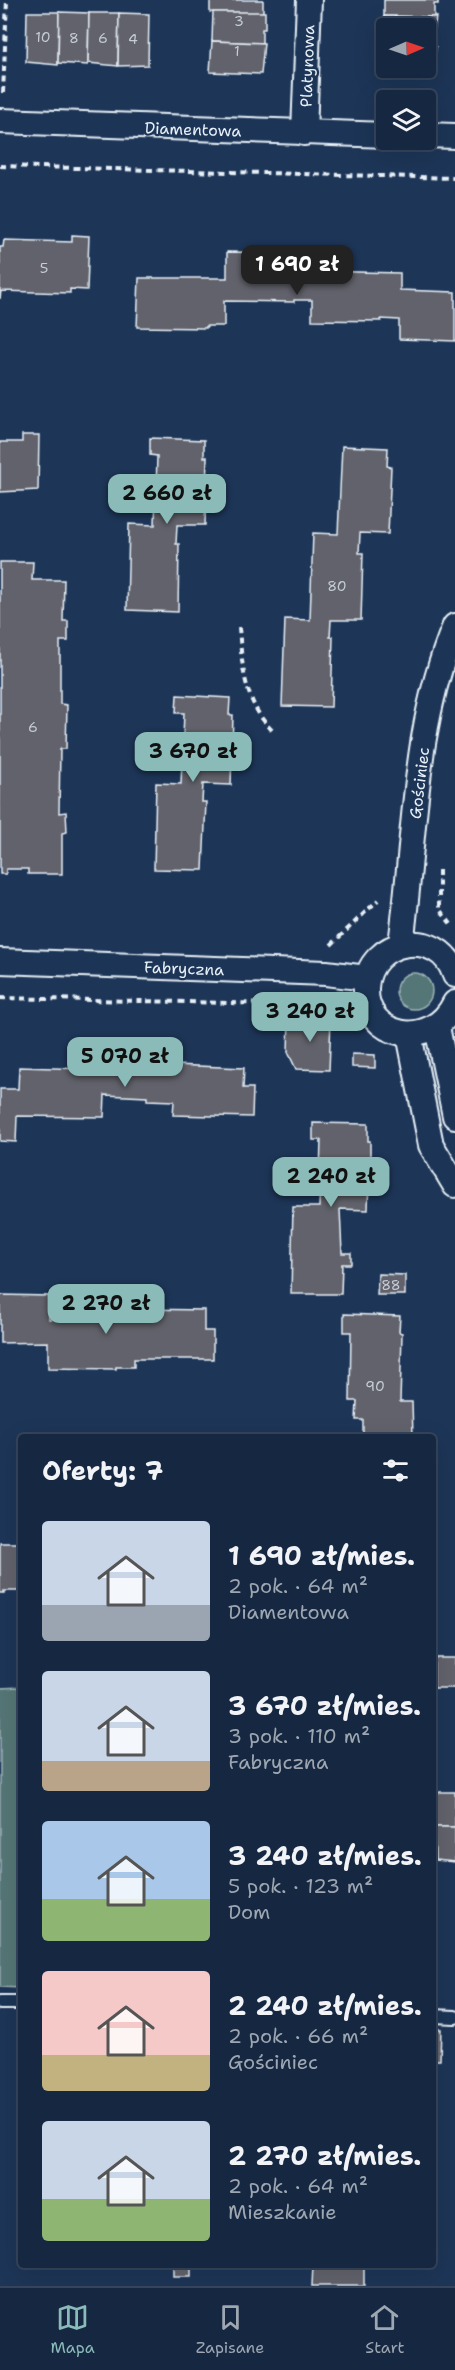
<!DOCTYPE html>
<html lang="pl">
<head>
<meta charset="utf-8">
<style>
	body { margin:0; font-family:"Shantell Sans",sans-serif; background:#23344c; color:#f1f3f6; height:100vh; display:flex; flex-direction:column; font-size:22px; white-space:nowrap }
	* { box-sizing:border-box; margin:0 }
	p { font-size:20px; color:#9ea6b1 }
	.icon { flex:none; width:33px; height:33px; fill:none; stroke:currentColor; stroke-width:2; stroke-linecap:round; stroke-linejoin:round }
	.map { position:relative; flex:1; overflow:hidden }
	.side { position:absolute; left:18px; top:1434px; width:418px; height:834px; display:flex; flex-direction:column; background:#162841; border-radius:6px; box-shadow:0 6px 24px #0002,0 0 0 2px #35445a }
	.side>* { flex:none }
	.needle { width:39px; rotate:88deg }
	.tools { position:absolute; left:376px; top:18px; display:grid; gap:12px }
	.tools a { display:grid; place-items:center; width:60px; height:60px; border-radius:6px; background:#162841; box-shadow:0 6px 24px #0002,0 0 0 2px #35445a; font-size:30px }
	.price { position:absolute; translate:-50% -51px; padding:0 14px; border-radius:12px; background:#8bbbb9; color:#111; font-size:20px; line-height:39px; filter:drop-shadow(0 2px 3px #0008) }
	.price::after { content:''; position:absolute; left:50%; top:36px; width:18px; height:14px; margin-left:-9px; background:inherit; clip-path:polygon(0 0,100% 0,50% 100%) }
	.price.on { background:#222; color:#fff }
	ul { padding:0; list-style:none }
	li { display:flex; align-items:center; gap:18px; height:150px; padding:0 24px }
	li span { display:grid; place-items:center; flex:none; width:168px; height:120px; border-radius:6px; color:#555 }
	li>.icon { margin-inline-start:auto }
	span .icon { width:72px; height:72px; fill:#fffc; stroke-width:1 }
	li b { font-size:26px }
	h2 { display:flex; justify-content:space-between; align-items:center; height:72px; padding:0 24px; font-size:26px }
	.tab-bar { display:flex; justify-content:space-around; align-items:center; height:84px; border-top:2px solid #35445a; background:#162841; font-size:16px; color:#9ea6b1 }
	.tab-bar a { display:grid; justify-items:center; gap:3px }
	.tab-bar .on { color:#8bbbb9 }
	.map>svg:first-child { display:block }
	.green { fill:#557676; stroke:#9eb4b7; stroke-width:1.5 }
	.building { fill:#62626c; stroke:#e8f1f8; stroke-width:1.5 }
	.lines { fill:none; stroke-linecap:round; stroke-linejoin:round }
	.lane-casing { stroke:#e8f1f8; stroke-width:16 }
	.street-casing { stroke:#e8f1f8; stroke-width:28 }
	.path { stroke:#e8f1f8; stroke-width:4; stroke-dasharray:6 4.5; stroke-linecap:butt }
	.lane { stroke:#1d3557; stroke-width:12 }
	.street { stroke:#1d3557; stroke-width:24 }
	.labels { text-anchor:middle; stroke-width:4.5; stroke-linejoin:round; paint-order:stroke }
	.number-label { font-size:14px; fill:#c6cdd5 }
	.street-label { font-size:16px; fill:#e8f1f8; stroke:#1d3557 }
</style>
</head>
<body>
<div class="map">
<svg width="455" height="2286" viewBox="0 0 455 2286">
	<rect width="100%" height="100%" fill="#1d3557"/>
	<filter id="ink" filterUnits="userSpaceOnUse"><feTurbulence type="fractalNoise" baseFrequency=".0167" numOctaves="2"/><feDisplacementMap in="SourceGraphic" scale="12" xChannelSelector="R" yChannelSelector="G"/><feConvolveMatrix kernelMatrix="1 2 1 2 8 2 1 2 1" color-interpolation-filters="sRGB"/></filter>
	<g filter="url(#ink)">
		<!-- green -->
		<g class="green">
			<circle cx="414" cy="991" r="18"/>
			<path d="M21,1687V1988L0,1987V1688Z"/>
		</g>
		<!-- building -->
		<g class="building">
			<path d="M210,0H263V13L210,12Z"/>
			<path d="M384,0H438V4H434V17L384,16Z"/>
			<path d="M27,12H59L58,65L26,62Z"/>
			<path d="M59,12L89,13L88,65L58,63Z"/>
			<path d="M213,12H265V29H262V43L212,41Z"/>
			<path d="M89,13H119L118,66L88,63Z"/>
			<path d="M119,13L149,14L148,65L118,66Z"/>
			<path d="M384,16L436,17L432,47H426V28H387V46H383Z"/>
			<path d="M212,41L264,43L261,74L210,72Z"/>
			<path d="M383,46H387V68H426V47H436L432,79L382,77Z"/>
			<path d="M72,235L89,236L87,290L70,289V293L1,291L0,299V247H3L4,240L72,242Z"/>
			<path d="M227,252L314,253V271L400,273V290L455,292V341L399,339V320L381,319V321L312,320V300H294V302L224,301V326H206V328L137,327L139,278H227Z"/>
			<path d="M22,435H39L38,490L0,492V442H22Z"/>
			<path d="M150,438L204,440V457H207L205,525H177L176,544H179L178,612L127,610L129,524L155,525L157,456L150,455Z"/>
			<path d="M342,446L388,448L387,466L391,467L388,534L360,533L359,553H363L361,620H331L330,637H333L331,707L282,706L285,619L310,620L313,533L338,534Z"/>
			<path d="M0,562H33L32,580H64L63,621H68V641H60V704L67,705L66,749H60L59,813L66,812L67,832L62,833V874H28V869H6V874H0Z"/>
			<path d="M177,695L230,698L229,715H233L231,785L203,784L202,802H206L203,870L154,869L156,783L181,784L184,713H176Z"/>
			<path d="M289,1018L331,1020L329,1070L296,1069L288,1052Z"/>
			<path d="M106,1046L174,1048V1065L244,1068L243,1088H253L252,1117L173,1115L174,1101L147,1100V1097L105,1095L104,1117L17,1116L16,1142L0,1141V1089H18L19,1067L88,1069V1062H105Z"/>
			<path d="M352,1054L375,1055V1068L352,1067Z"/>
			<path d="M313,1123L368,1124V1141H370V1168H379L378,1179H369L368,1210L340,1209L342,1253H351V1264H342L341,1294H291L293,1207H319L321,1140H313Z"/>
			<path d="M378,1274L405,1275V1295H377Z"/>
			<path d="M0,1295L49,1296V1319L118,1320V1313H136L137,1309L204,1310V1331H213V1359H134V1367H116V1369L48,1368V1342L0,1343Z"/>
			<path d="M344,1314L400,1316L399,1332L402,1333L400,1402H412L413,1437H363V1420H356L357,1401H350L351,1332H344Z"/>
			<path d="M21,1541V1566L20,1591H4V1593H0V1543H21Z"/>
			<rect x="434" y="1658" width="21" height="30"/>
			<path d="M440,1792H455V1827H434V1796Z"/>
			<path d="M434,1827H455V1862L435,1860Z"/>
			<path d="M434,2029H441L440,2060H434Z"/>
			<rect x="173" y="2265" width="18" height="12"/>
			<path d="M313,2265H364V2286H312Z"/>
		</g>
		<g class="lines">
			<!-- lane casing -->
			<g class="lane-casing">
				<g id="lane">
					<path d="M0,2003H21"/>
					<path d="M434,2016L455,2017"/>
				</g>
			</g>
			<!-- street casing -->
			<g class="street-casing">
				<g id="street">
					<path d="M0,121L387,135"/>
					<path d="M304,133L309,0"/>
					<path d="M426,135L455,136"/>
					<path d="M401,944C415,838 413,726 455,626"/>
					<path d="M0,961L326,973L367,978"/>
					<path d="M455,975C440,926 368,938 366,988C364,1038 431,1052 455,1003"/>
					<path d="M437,1027L455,1116"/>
					<path d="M409,1034L431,1145L455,1185"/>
				</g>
			</g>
			<!-- path -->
			<g class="path">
				<path d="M3,93L7,0"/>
				<path d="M0,166L455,178"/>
				<path d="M239,627C242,666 244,704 274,732"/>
				<path d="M439,870V909L451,924"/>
				<path d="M331,945L378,900"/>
				<path d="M0,998L323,1005L324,999"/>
			</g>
			<!-- lane -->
			<use href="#lane" class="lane"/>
			<!-- street -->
			<use href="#street" class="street"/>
		</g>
	</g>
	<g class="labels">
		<!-- number labels -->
		<g class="number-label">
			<text x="239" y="26">3</text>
			<text x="43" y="42">10</text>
			<text x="74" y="43">8</text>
			<text x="103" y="43">6</text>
			<text x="133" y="44">4</text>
			<text x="237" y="56">1</text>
			<text x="44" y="273">5</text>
			<text x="337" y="591">80</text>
			<text x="33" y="732">6</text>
			<text x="391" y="1290">88</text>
			<text x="375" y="1391">90</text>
		</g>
		<!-- street labels -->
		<g class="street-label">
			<text transform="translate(307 66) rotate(-88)" y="6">Platynowa</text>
			<text transform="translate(193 129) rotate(2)" y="6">Diamentowa</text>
			<text transform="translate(419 783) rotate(-83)" y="6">Gościniec</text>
			<text transform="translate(184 968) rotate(2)" y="6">Fabryczna</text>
		</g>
	</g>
</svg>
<div class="tools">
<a><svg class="needle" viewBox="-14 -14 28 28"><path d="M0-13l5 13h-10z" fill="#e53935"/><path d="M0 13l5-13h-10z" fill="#9ea6b1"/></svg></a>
<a><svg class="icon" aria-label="layers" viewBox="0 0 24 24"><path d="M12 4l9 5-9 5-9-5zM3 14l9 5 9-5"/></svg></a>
</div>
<b class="price on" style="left:297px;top:296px">1 690 zł</b>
<b class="price" style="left:167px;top:525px">2 660 zł</b>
<b class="price" style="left:193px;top:783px">3 670 zł</b>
<b class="price" style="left:310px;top:1043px">3 240 zł</b>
<b class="price" style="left:125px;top:1088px">5 070 zł</b>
<b class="price" style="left:331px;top:1208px">2 240 zł</b>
<b class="price" style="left:106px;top:1335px">2 270 zł</b>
<section class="side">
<h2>Oferty: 7<svg class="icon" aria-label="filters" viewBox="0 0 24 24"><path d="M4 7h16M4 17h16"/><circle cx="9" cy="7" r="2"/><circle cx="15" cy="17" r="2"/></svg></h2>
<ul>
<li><span style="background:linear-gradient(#c9d6e8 70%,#9aa5b1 0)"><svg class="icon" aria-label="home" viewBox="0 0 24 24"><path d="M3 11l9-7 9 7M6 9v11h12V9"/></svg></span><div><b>1 690 zł/mies.</b><p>2 pok. · 64 m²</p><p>Diamentowa</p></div></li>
<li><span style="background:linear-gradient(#c9d6e8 75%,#b9a48a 0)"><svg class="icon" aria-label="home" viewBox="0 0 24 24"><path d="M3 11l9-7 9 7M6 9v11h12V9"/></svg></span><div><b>3 670 zł/mies.</b><p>3 pok. · 110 m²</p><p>Fabryczna</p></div></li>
<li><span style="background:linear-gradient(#a9c7e8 65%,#8fb573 0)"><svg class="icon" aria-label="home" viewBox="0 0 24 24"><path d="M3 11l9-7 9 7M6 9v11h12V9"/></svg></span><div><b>3 240 zł/mies.</b><p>5 pok. · 123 m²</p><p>Dom</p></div></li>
<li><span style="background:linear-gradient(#f6c9c9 70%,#c2b280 0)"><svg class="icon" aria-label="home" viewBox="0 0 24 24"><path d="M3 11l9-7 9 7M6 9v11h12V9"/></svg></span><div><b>2 240 zł/mies.</b><p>2 pok. · 66 m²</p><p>Gościniec</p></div></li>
<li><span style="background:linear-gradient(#c9d6e8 65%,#8fb573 0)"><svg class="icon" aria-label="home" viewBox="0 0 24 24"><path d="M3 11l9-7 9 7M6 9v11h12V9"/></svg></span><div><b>2 270 zł/mies.</b><p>2 pok. · 64 m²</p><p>Mieszkanie</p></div></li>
</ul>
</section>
</div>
<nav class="tab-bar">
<a class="on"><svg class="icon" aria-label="map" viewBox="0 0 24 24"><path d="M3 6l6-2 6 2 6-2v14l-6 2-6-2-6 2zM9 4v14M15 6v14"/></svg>Mapa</a>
<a><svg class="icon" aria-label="saved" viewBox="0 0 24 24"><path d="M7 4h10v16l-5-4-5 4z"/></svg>Zapisane</a>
<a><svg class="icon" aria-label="home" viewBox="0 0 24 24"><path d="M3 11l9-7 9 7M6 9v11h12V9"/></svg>Start</a>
</nav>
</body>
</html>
